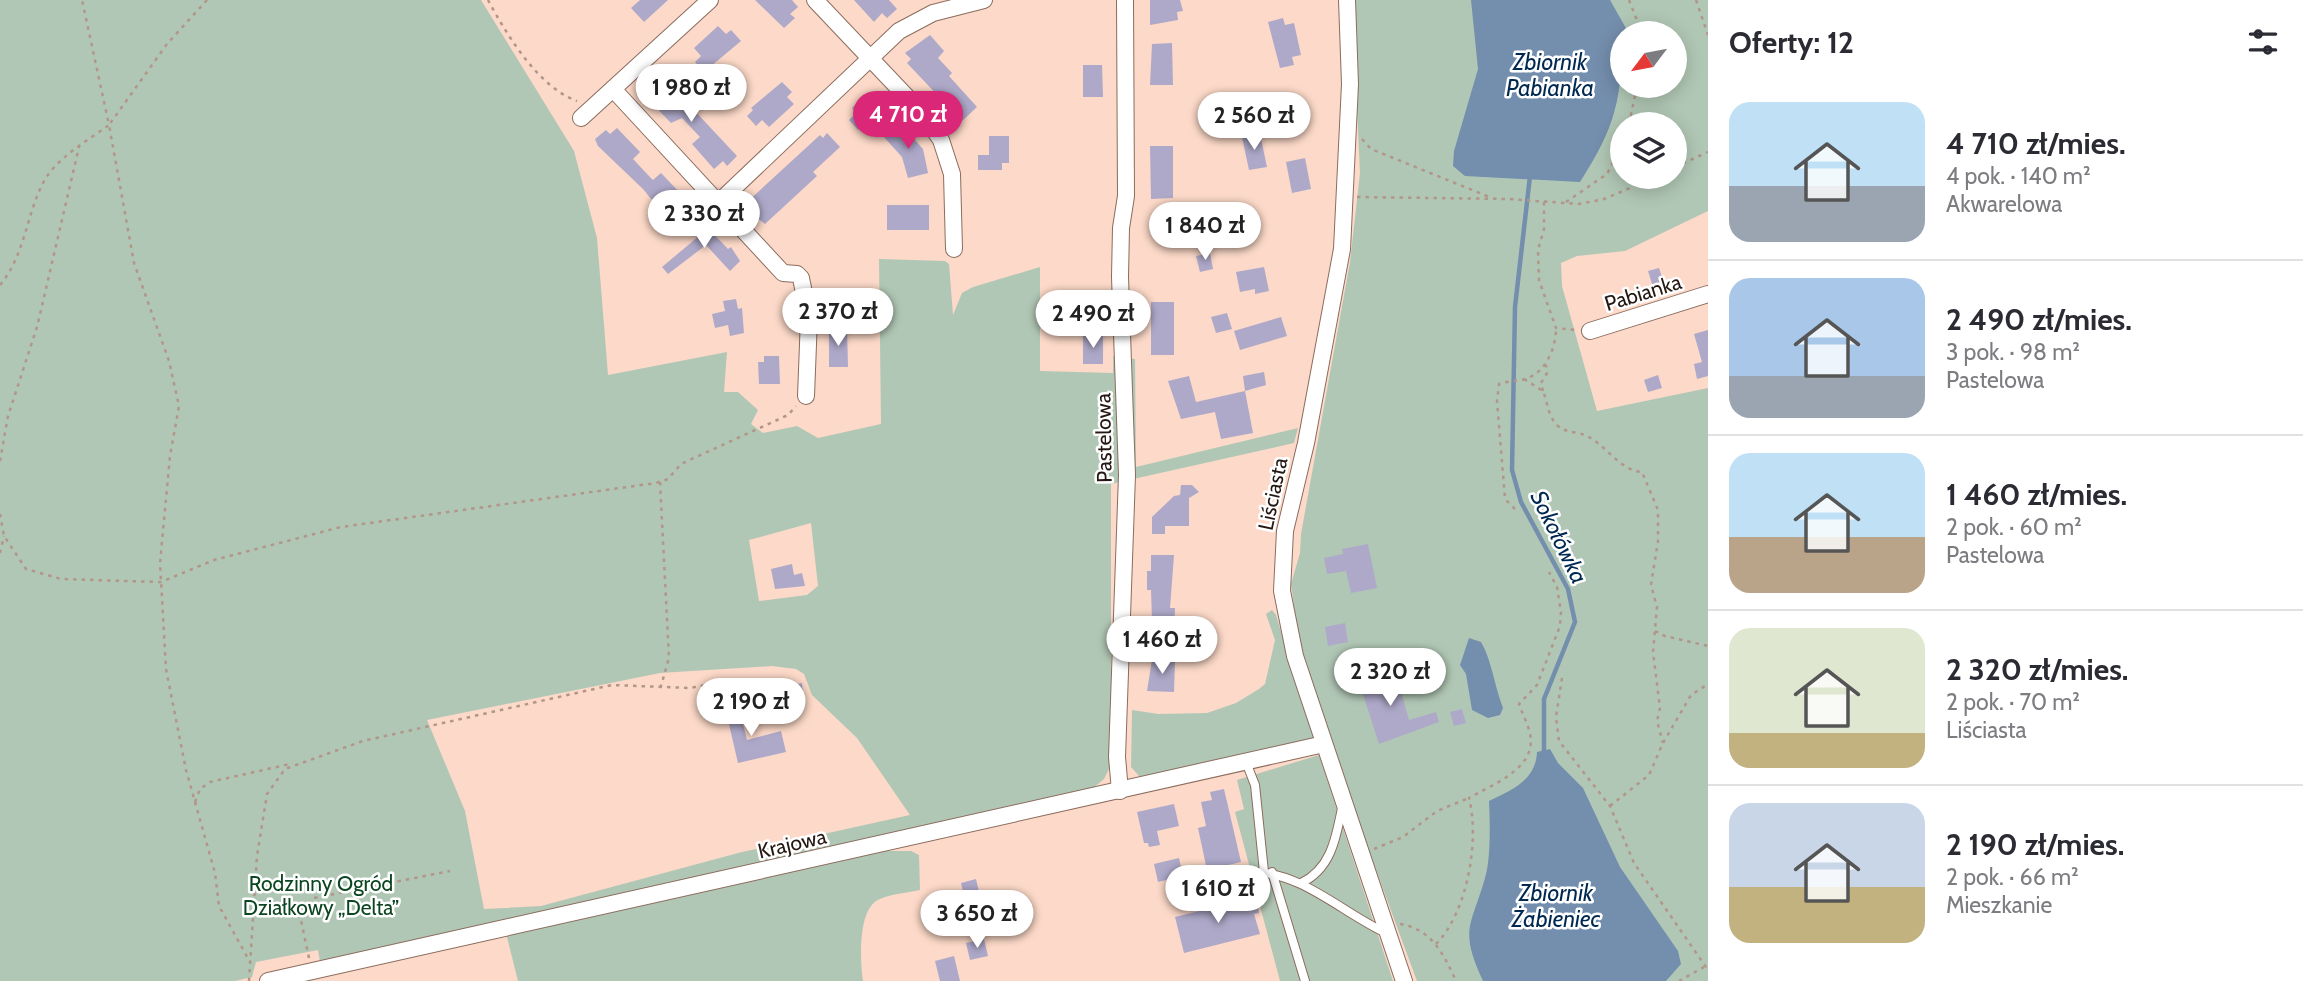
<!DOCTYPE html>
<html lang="pl">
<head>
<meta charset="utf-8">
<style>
	body { margin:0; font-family:Cabin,sans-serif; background:#f7f7f7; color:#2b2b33; height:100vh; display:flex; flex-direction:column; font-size:26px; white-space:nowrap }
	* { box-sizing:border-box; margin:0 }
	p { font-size:23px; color:#7c7c81 }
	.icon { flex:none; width:38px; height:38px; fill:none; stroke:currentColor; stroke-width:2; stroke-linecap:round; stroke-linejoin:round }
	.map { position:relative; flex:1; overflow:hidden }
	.panel { display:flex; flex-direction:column; background:#fff; width:595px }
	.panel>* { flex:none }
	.needle { width:46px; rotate:238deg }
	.buttons { position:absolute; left:1610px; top:21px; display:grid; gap:14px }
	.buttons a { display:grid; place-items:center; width:77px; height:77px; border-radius:50%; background:#fff; box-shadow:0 4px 18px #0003; font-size:35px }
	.price { position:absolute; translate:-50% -60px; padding:0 16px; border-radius:24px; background:#fff; color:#222; font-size:23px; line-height:46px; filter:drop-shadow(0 2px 4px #0008) }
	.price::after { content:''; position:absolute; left:50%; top:42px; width:21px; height:16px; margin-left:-10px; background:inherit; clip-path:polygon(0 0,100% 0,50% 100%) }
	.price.on { background:#db2777; color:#fff }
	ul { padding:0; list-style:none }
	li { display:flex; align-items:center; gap:21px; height:175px; padding:0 21px }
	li+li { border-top:2px solid #e1e1e2 }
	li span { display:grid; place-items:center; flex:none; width:196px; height:140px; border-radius:21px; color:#555 }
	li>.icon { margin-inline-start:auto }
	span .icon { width:84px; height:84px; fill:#fffc; stroke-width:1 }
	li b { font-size:30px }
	h2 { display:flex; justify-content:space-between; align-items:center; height:84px; padding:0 21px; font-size:30px }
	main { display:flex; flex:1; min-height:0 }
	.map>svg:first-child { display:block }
	.green { fill:#b1c7b5; fill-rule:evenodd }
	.water { fill:#748ead }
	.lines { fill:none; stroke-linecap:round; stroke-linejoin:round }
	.stream { stroke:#748ead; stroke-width:4.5 }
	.building { fill:#aea9c9 }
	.lane-casing { stroke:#8b6c5d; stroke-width:10 }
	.street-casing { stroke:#8b6c5d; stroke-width:18 }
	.path { stroke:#b19689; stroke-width:2.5; stroke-dasharray:3.5 5; stroke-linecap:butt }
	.lane { stroke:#fff; stroke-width:8 }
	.street { stroke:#fff; stroke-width:16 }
	.labels { text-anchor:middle; stroke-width:5; stroke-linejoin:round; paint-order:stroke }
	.street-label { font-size:21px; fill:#251813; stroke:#fff }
	.park-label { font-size:21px; fill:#0c4621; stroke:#fff }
	.water-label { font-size:23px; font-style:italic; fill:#002951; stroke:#fff }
</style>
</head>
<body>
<main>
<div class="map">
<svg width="1708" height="981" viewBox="0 0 1708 981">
	<rect width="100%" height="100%" fill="#fcd9c8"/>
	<!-- green -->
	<g class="green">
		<path d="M0,0H481L574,151L597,238L608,375L727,352L724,392H738L758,410L751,424L763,433L797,426L818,438L881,424L879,259L945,261L949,264L953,315L962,293L973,287L1040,267V371L1113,373V356L1135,359L1136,467L1298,428L1294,443L1111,484V765L1104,779L1091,790L321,968L318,950L256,962L252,977L235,981H0ZM811,523L818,586L807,595L759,601L749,540ZM772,666L796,669L804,674L812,695L857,738L910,815L742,852L541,906L484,909L465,811L427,720L660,673Z"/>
		<path d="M1352,0H1708V211L1625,251L1577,256L1561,263L1562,286L1597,411L1708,388V981H1417L1328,740L1299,642L1291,584L1300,553L1301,534L1350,262L1360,173ZM1622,33H1675V86H1622ZM1622,124H1675V177H1622Z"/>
		<path d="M1272,610L1276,615L1314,740L1140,777L1131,767L1132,710L1158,714L1207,713L1236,703L1259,689L1265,684L1275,640L1266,614Z"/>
		<path d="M1319,755L1393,981H1280L1235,812L1244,809L1237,780Z"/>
		<path d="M867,851H911L919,855L920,890C907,893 887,894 876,901C858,913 860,962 863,981H518L506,933Z"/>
	</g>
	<!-- water -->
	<g class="water">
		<path d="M1471,0H1610L1627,30L1628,33H1622C1622,99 1616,126 1580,182L1465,176L1453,166L1454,151L1478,69Z"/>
		<path d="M1469,638L1481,642C1492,661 1494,685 1503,708L1500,715L1488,718L1472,710L1466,674L1460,665Z"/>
		<path d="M1550,749L1558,763L1583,788L1620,867L1678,951L1681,964L1666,981H1483C1459,929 1471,927 1485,878C1491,859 1490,821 1489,801C1512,790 1536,780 1537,752Z"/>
	</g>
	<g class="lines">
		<!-- stream -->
		<path class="stream" d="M1530,176L1515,307L1512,470L1521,502L1568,589L1575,622L1544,699V754"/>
	</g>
	<!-- building -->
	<g class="building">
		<path d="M640,0H668L644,22L631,8Z"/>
		<path d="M755,0H792L798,7L790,14L795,18L784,28Z"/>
		<path d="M854,0H889L897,9L887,18L882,13L874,22Z"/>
		<path d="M1150,0H1180L1183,11L1177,12L1178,20L1150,25Z"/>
		<path d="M1283,18L1285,25L1294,23L1301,55L1292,57L1294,65L1280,68L1268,22Z"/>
		<path d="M718,26L726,34L731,30L741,41L704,72L695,62L701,56L694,48Z"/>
		<path d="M930,35L944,51L938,58L952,73L949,76L977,107L962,121L907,63L911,59L905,53Z"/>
		<path d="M1172,43L1173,85H1150L1152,44Z"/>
		<path d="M1083,65H1102L1103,97H1083Z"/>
		<path d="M662,76L737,156L727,166L723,161L714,169L692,144L700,137L682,118L671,123L648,99L657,91L652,86Z"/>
		<path d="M782,82L792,92L787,97L794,104L769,127L762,120L756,126L747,116L753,110L751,108Z"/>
		<path d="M864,97L880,110L858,130L849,120L856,113L852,108Z"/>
		<path d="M899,122L923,149L928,173L908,178L902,157L883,136Z"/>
		<path d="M617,128L640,152L633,159L648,175L653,180L661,173L684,197L676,205L680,209L671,218L665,216L643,189L598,146L595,139L606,130L610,134Z"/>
		<path d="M827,133L840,147L813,172L817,176L765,224L756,217L746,203L820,135L823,138Z"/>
		<path d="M1260,134L1267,167L1249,170L1242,137Z"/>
		<path d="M989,136H1009V163H1002V170H978V155H989Z"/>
		<path d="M1150,146H1173V198L1151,199Z"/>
		<path d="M1305,158L1311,189L1292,193L1286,162Z"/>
		<rect x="887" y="205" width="42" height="25"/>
		<path d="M702,222L728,249L731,247L740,261L730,271L706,245L668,274L662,267L699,236L694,231Z"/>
		<path d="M1210,253L1213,269L1200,272L1196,256Z"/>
		<path d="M1264,267L1269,291L1255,294V289L1240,292L1236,272Z"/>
		<path d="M1659,268L1664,283L1653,287L1648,271Z"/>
		<path d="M736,299L738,309L742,308L744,333L730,336L728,325L715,328L712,314L725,311L723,301Z"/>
		<rect x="1151" y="302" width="23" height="53"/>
		<path d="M1227,313L1232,329L1216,333L1211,317Z"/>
		<path d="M1281,317L1287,336L1240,350L1234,331Z"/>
		<path d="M829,328H847L848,367H829Z"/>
		<path d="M1708,330V376L1697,379L1694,364L1702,362L1694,334Z"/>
		<rect x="1083" y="336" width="20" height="28"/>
		<path d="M764,356H779L780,384H759L758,362H764Z"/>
		<path d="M1264,372L1266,385L1245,391L1253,433L1221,439L1215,412L1181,419L1168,381L1189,376L1196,402L1245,391L1243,376Z"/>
		<path d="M1658,375L1662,388L1648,392L1644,380Z"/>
		<path d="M1181,485H1192L1199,492L1189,498V526H1165V534H1152V517L1174,496L1180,495Z"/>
		<path d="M1368,544L1377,588L1351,593L1346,571L1327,574L1324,558L1343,554L1342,549Z"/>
		<path d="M1151,555H1174L1170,608H1175L1174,639H1148V621H1152L1151,590H1147V571H1151Z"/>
		<path d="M792,564L794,575L802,573L805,586L775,589L771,569Z"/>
		<path d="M1345,623L1348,642L1328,646L1325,627Z"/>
		<path d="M1152,660H1175L1174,692L1147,691Z"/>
		<path d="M1389,667L1394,685L1399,684L1409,720L1436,712L1439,722L1379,744L1360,685L1371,682L1369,673Z"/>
		<path d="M802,683L804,710L784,714L779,688Z"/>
		<path d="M737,700L747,740L781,731L786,752L738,763L724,703Z"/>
		<path d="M1462,709L1466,723L1454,726L1450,712Z"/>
		<path d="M1224,789L1241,862L1207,870L1198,828L1206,826L1201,802L1212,800L1210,792Z"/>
		<path d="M1174,804L1179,826L1157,831L1160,845L1149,847L1148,843H1144L1137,812Z"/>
		<path d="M1179,858L1183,876L1158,882L1154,864Z"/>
		<path d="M976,879L980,896L965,900L961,883Z"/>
		<path d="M1256,897L1259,913L1254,914L1260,934L1184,953L1175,917Z"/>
		<path d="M984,939L988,956L970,960L966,943Z"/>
		<path d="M954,956L960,981H940L935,961Z"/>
	</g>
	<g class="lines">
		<!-- lane casing -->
		<g class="lane-casing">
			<g id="lane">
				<path d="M1246,762L1255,785L1264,872"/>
				<path d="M1251,872C1302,872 1341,912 1386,933"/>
				<path d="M1272,872L1305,981"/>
				<path d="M1301,883C1331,869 1336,838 1342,808"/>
			</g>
		</g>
		<!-- street casing -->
		<g class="street-casing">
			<g id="street">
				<path d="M815,0L923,114L941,140L952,174L954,249"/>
				<path d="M1347,0L1350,84L1342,249L1306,443L1285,531L1282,591L1295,656L1404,981"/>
				<path d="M613,89L783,273L797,274L801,278L809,318L806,396"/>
				<path d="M581,118L710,0"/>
				<path d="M719,202L899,31L933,13L984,0"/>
				<path d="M1590,331L1708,294"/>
				<path d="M1120,791L1117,757L1127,475L1120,277L1121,228L1126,196L1125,0"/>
				<path d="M268,981L1324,744"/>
			</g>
		</g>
		<!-- path -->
		<g class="path">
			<path d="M207,0L167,44L109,125L134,263L169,361L179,406L170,456L160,563L166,669L186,770L215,873L219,906L250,962"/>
			<path d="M488,0C507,35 538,87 577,101"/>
			<path d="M1629,0L1642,33"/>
			<path d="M1696,0L1708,35"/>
			<path d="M1629,124L1637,86"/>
			<path d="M1362,139L1371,149L1492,198"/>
			<path d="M1622,143L1619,151L1622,158"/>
			<path d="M1675,167L1708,152"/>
			<path d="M1631,177L1637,186"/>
			<path d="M1357,197L1509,199L1579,204L1604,199L1656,177"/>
			<path d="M1544,202V229L1538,250L1539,280L1556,328L1576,330"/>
			<path d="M1566,202L1607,174L1619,151"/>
			<path d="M0,285C25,255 26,216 43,183C55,159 87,141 109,125L82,0"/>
			<path d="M1524,379L1543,391C1548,404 1548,417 1558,426C1568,434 1579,431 1589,437C1607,447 1621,471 1642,472L1658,510V541L1651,585L1657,607L1653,652L1660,708L1657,721L1663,743"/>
			<path d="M1543,391L1541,383L1547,373L1546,365"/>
			<path d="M0,461L8,416L37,327L79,147"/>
			<path d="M660,482L669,658L661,686"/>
			<path d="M1515,509L1505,499L1497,401L1499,384C1509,380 1523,382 1532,376C1548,367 1556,346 1556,328"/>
			<path d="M0,514L4,536L26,569L61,579L161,582L214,560L341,527L656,483L668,479L681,464L788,415L796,406"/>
			<path d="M0,553L4,536"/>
			<path d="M1655,631L1665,636L1708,646"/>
			<path d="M1562,678L1556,717L1559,741L1610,806L1634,863L1708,970"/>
			<path d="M195,802L200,789L210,782L290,764"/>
			<path d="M1610,806L1649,775L1663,743L1691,695L1708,684"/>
			<path d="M1374,849L1403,837L1437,811L1469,798"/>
			<path d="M1400,924C1432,929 1444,955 1456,981"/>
			<path d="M1436,944C1467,913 1480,841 1469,798C1493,784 1541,767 1529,730C1527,722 1522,713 1519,704L1537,685L1560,626L1561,612L1557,587L1549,572"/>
			<path d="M309,958L299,911L314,898L450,871"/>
			<path d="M249,981L257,856L267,794L285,769L363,741L612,685L690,688L727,681"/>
			<path d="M1679,981L1704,967"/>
		</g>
		<!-- lane -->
		<use href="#lane" class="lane"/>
		<!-- street -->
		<use href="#street" class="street"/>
	</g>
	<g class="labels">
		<!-- street labels -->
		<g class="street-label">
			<text transform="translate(1643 293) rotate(-17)" y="7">Pabianka</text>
			<text transform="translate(1104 438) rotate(-91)" y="7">Pastelowa</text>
			<text transform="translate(1273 494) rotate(-78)" y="7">Liściasta</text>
			<text transform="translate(792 844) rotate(-13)" y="7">Krajowa</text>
		</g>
		<!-- park labels -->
		<g class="park-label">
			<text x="321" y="891">Rodzinny Ogród<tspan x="321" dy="24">Działkowy „Delta”</tspan></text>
		</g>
		<!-- water labels -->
		<g class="water-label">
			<text x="1550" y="70">Zbiornik<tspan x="1550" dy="26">Pabianka</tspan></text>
			<text transform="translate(1559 537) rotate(64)" y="8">Sokołówka</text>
			<text x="1556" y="901">Zbiornik<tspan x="1556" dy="26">Żabieniec</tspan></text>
		</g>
	</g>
</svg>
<div class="buttons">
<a><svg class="needle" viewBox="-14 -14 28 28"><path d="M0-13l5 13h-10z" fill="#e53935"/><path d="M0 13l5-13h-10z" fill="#7c7c81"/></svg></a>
<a><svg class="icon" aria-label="layers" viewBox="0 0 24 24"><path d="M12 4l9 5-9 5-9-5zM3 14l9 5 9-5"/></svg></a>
</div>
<b class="price" style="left:691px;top:124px">1 980 zł</b>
<b class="price on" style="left:908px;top:151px">4 710 zł</b>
<b class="price" style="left:1254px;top:152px">2 560 zł</b>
<b class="price" style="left:704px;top:250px">2 330 zł</b>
<b class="price" style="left:1205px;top:262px">1 840 zł</b>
<b class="price" style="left:838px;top:348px">2 370 zł</b>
<b class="price" style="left:1093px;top:350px">2 490 zł</b>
<b class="price" style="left:1162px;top:676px">1 460 zł</b>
<b class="price" style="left:1390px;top:708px">2 320 zł</b>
<b class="price" style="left:751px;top:738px">2 190 zł</b>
<b class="price" style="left:1218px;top:925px">1 610 zł</b>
<b class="price" style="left:977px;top:950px">3 650 zł</b>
</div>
<section class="panel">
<h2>Oferty: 12<svg class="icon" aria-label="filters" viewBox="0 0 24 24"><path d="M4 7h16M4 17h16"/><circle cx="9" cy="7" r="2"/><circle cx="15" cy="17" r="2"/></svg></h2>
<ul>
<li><span style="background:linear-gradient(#bfe0f5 60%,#9aa5b1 0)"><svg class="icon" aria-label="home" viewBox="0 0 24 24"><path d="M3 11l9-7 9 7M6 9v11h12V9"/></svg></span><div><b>4 710 zł/mies.</b><p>4 pok. · 140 m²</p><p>Akwarelowa</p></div></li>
<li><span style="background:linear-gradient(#a9c7e8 70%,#9aa5b1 0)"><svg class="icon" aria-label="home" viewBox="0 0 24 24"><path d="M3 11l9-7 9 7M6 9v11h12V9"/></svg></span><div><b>2 490 zł/mies.</b><p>3 pok. · 98 m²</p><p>Pastelowa</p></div></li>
<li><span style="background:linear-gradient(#bfe0f5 60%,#b9a48a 0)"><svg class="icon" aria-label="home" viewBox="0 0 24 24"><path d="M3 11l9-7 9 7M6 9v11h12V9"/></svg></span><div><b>1 460 zł/mies.</b><p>2 pok. · 60 m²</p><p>Pastelowa</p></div></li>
<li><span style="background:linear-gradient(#dfe7d0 75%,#c2b280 0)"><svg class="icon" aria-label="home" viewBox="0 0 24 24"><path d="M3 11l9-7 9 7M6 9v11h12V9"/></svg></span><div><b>2 320 zł/mies.</b><p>2 pok. · 70 m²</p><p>Liściasta</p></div></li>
<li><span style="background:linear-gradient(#c9d6e8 60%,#c2b280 0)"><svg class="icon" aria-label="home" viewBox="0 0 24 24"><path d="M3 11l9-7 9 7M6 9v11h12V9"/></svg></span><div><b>2 190 zł/mies.</b><p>2 pok. · 66 m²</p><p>Mieszkanie</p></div></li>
</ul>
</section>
</main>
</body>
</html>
